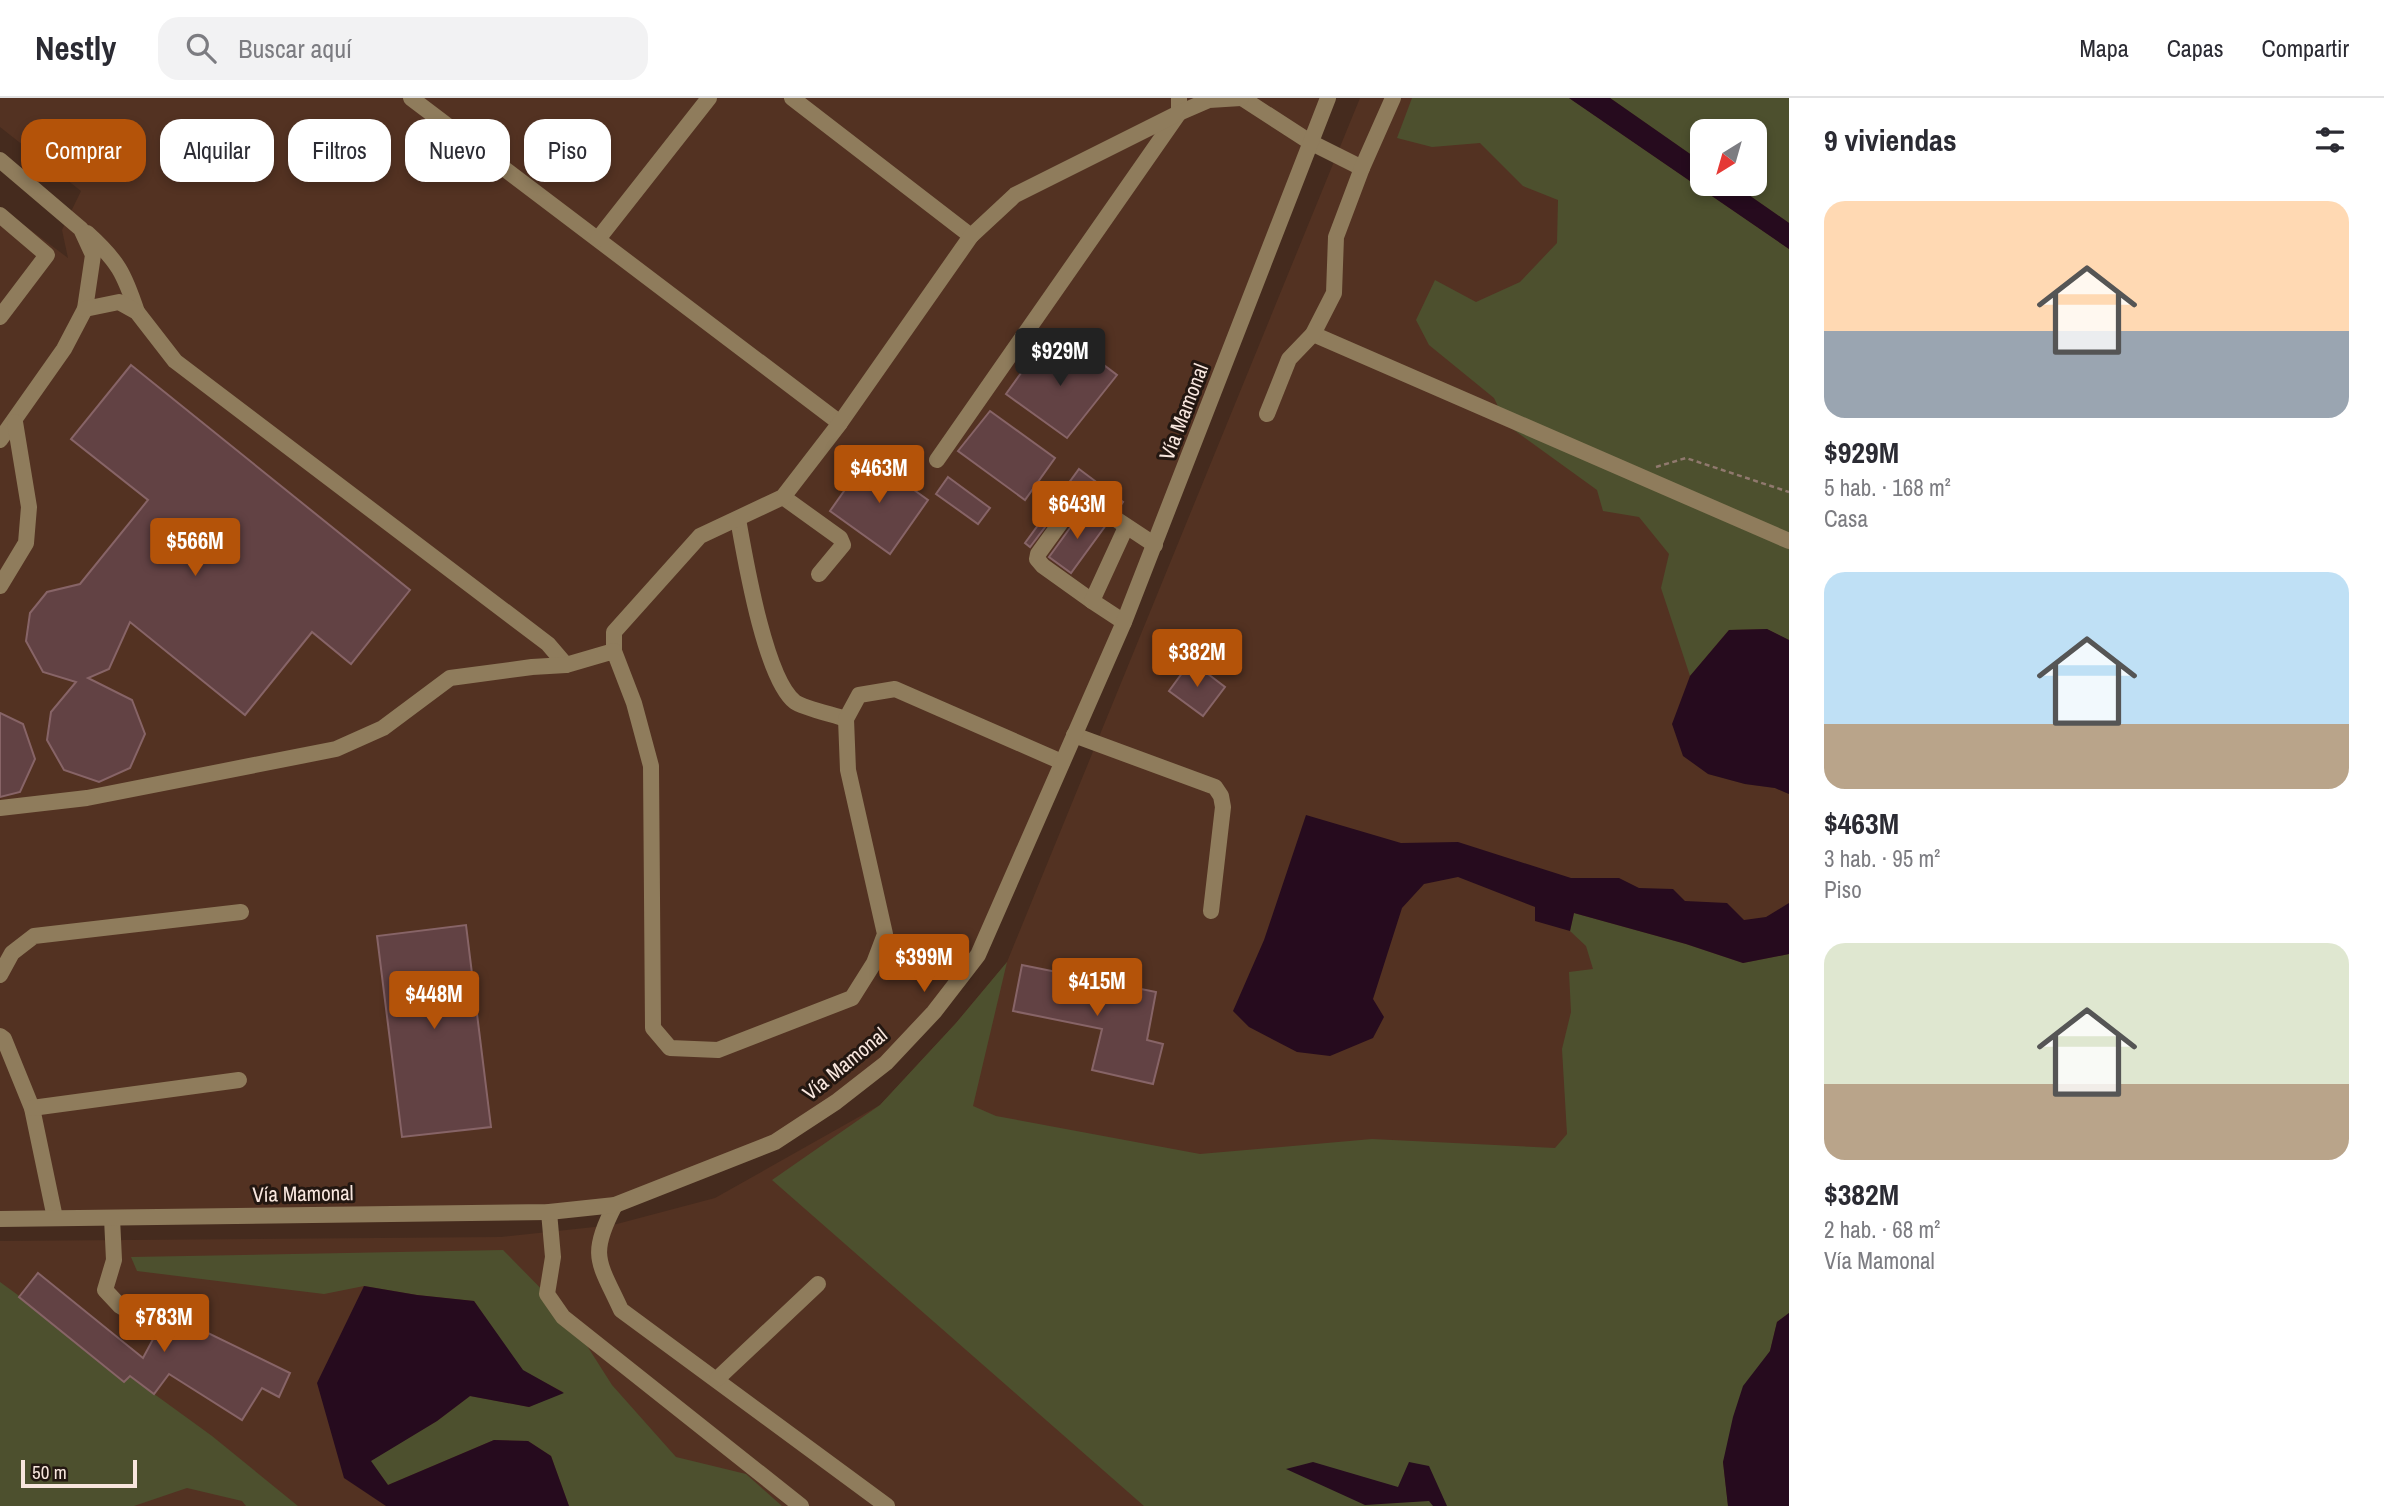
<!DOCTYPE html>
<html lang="es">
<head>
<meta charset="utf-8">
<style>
	body { margin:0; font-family:"Archivo Narrow",sans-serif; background:#f2f2f3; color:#2b2b33; height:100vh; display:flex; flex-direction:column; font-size:26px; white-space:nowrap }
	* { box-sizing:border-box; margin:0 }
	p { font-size:23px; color:#7c7c81 }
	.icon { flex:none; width:38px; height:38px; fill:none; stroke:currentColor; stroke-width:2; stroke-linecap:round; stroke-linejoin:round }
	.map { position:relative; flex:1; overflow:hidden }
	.sheet { display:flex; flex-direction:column; background:#fff; width:595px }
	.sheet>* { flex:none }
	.banner { position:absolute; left:21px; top:21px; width:665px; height:63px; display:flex; gap:14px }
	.needle { width:46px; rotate:217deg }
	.tools { position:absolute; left:1690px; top:21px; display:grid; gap:14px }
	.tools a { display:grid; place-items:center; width:77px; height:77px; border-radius:14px; background:#fff; box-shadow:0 4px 10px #0003; font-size:35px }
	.scale { position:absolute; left:21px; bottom:18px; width:116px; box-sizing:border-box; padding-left:7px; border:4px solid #f8e6de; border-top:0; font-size:19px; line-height:24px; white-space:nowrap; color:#f8e6de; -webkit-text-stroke:5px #231711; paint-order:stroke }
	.price { position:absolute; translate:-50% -60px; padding:0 16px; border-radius:7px; background:#b45309; color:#fff; font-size:23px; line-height:46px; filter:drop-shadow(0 2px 4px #0008) }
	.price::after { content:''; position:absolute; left:50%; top:42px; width:21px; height:16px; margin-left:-10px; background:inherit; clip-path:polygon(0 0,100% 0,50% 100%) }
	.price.on { background:#222; color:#fff }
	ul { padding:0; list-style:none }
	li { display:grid; align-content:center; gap:14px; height:371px; padding:0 35px }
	li span { display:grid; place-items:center; height:217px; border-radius:21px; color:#555 }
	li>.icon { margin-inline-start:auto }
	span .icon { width:126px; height:126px; fill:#fffc; stroke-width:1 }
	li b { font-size:30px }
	h2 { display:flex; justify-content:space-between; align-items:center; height:84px; padding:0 35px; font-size:30px }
	.pill { padding:0 24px; border-radius:21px; background:#fff; box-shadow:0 4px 10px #0003; font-size:24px; line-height:63px }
	.pill.on { background:#b45309; color:#fff }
	header { display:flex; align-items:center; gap:42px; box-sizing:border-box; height:98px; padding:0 35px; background:#fff; border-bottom:2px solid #e1e1e2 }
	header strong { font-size:33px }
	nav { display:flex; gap:38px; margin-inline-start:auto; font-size:24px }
	.search { width:490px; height:63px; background:#f2f2f3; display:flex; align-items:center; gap:18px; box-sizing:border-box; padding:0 24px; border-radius:21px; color:#7c7c81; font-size:26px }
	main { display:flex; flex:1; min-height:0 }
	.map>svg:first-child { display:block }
	.built { fill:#533222 }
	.green { fill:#4d502e }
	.water { fill:#260b1e }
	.building { fill:#624244; stroke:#876467; stroke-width:2 }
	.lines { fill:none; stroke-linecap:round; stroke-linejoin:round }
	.path { stroke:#90796e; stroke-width:2.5; stroke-dasharray:5 3.5; stroke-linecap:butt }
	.minor { stroke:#8f7c5c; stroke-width:16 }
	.labels { text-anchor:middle; stroke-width:6; stroke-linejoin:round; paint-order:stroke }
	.street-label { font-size:21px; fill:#f8e6de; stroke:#231711 }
</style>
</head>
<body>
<header>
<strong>Nestly</strong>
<div class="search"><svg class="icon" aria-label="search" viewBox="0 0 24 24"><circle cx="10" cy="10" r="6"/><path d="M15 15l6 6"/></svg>Buscar aquí</div>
<nav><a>Mapa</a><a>Capas</a><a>Compartir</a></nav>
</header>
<main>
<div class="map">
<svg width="1789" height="1408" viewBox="0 0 1789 1408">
	<rect width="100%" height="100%" fill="#452b1e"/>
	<!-- built -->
	<g class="built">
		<path d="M0,0H1328L1155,447L978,857L886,965L775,1044L615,1107L0,1121V109L68,160L62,132L81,93L0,29Z"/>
		<path d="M1360,0H1569L1789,151V542L1767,531L1708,676L1745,686L1775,690L1789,696V1215L1777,1224L1770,1253L1723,1364L1728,1408H0V1143L501,1139L613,1127L715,1100L880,1007L956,925L1007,864Z"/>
	</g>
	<!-- green -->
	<g class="green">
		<path d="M1412,0H1569L1789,151V542L1767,531L1729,532L1690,578L1661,490L1669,456L1639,419L1603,413L1597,392L1507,327L1494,300L1429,247L1416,222L1435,182L1476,204L1520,184L1557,145L1558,102L1523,88L1480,45L1432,49L1397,40Z"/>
		<path d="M1610,0H1789V125L1733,86H1755V33H1703V65Z"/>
		<path d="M1574,815L1686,846L1743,865L1789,856V1215L1777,1224L1770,1253L1723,1364L1728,1408H1144L772,1082L880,1007L956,925L1007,864L973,1008L996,1018L1200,1056L1372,1041L1555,1050L1567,1036L1562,951L1571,914L1569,874L1593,871L1586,848L1570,833Z"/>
		<path d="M503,1152L568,1218L612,1287L676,1359L746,1376L782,1408H569L551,1358L528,1343L494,1342L388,1387L370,1363L437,1323L470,1298L529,1309L563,1294L523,1273L474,1203L417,1197L364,1188L324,1196L137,1173L131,1159Z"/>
		<path d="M0,1184L212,1338L298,1408H246L242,1403L187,1390L134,1408H0Z"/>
	</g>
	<!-- water -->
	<g class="water">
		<path d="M1569,0H1610L1703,65V86H1733L1789,125V151Z"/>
		<path d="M1767,531L1789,542V696L1775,690L1745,686L1708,676L1683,658L1672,626L1690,578L1729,532Z"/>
		<path d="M1306,717L1401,745L1458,744L1571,780H1619L1639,790L1673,791L1685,803L1727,805L1744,822L1766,819L1789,805V856L1743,865L1686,846L1574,815L1570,833L1535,823V809L1458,779L1424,786L1402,810L1373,901L1384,919L1373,940L1330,958L1297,954L1249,929L1233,913L1264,842Z"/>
		<path d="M364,1188L417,1197L474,1203L523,1272L564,1295L529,1309L470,1298L437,1323L371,1363L388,1387L494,1342L528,1343L551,1358L569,1408H386L344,1380L317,1285Z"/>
		<path d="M1789,1215V1408H1728L1723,1364L1733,1319L1743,1288L1770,1253L1777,1224Z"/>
		<path d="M1313,1364L1398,1389L1409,1364L1429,1368L1447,1408H1433L1429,1403L1365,1407L1286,1371Z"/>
	</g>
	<!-- building -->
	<g class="building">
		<path d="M1036,245L1070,270L1084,252L1117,277L1067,340L1006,296L1021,275L1017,271Z"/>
		<path d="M131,267L410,492L351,566L312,534L245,617L130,524L109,571L88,580L132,602L145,636L130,670L99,684L64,672L47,642L51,614L76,584L43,574L26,543L30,515L47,494L80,486L148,402L71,341Z"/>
		<path d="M990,313L1055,360L1025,402L958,353Z"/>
		<path d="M868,359L928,402L890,456L830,413Z"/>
		<path d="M1079,371L1123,404L1119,410L1089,391L1082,390L1073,392L1030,449L1025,445Z"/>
		<path d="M948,379L990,410L978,426L936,396Z"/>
		<path d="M1083,412L1106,427L1071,475L1049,459Z"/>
		<path d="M1191,563L1225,589L1203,618L1169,593Z"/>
		<path d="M0,615L23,626L35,661L20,694L0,699Z"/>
		<path d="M466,827L491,1029L402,1039L377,838Z"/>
		<path d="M1022,867L1156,894L1147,942L1163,946L1153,986L1092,972L1102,931L1013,913Z"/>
		<path d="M38,1175L143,1260L167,1215L290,1275L279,1299L262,1290L242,1322L169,1276L154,1296L130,1278L124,1284L19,1199Z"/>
	</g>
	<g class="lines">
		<!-- path -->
		<path class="path" d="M1656,369L1686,360L1789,394"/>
		<!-- minor -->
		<g class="minor">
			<path d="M411,0L840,325"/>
			<path d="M792,0L971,138"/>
			<path d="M1242,0L1310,44L1362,70"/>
			<path d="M0,62L81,131L93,157L85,211L64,251L0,342"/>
			<path d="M0,117L47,157L0,219"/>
			<path d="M87,135C118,163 124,175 137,214"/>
			<path d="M598,141L709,0"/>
			<path d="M85,211L119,204L137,214L175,263L548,546L566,567"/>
			<path d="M1313,236L1789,443"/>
			<path d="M1267,316L1289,261L1313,236L1334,195L1336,139L1362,70L1393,0"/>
			<path d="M937,362L1179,15V0"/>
			<path d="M783,399L840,440L843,447L819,476"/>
			<path d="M738,421C745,460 765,581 795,604C803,610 835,617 846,621"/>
			<path d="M0,488L26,445L29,409L15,324"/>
			<path d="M1092,503L1043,468L1037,461L1038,456L1077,402L1084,400L1155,447"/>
			<path d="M1124,524L1092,503L1126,429"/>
			<path d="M614,553V534L700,438L783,399L840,325L971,138L1015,97L1179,15L1209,2L1241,0"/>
			<path d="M1074,637L1215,689L1221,698L1223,709L1211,813"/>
			<path d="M0,710L87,700L336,651L383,630L450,580L532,569L566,567L614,553L634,605L651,668L653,930L670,950L718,952L852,900L874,865L885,836L848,672L846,621L859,597L895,591L1062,664"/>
			<path d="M0,877L12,855L34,838L241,814"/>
			<path d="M0,938L4,941L32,1010L55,1120"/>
			<path d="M32,1010L239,982"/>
			<path d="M615,1107C588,1158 599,1164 621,1212L887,1408"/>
			<path d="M549,1114L553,1159L547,1196L563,1219L801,1408"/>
			<path d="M112,1120L114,1162L105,1192L120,1208L140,1220"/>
			<path d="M0,1121L549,1114L615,1107L775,1044L836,1004L886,965L934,914L978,857L1124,524L1328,0"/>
			<path d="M717,1281L818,1186"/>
		</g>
	</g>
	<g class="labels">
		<!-- street labels -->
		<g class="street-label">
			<text transform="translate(1184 314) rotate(-69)" y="7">Vía Mamonal</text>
			<text transform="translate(845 966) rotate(-39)" y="7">Vía Mamonal</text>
			<text transform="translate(303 1096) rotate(-1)" y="7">Vía Mamonal</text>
		</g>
	</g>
</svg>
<div class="tools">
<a><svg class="needle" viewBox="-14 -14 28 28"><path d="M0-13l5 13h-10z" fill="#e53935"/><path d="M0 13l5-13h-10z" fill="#7c7c81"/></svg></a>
</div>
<div class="scale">50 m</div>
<b class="price on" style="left:1060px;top:290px">$929M</b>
<b class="price" style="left:879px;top:407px">$463M</b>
<b class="price" style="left:1077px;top:443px">$643M</b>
<b class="price" style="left:195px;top:480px">$566M</b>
<b class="price" style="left:1197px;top:591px">$382M</b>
<b class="price" style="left:924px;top:896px">$399M</b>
<b class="price" style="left:1097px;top:920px">$415M</b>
<b class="price" style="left:434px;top:933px">$448M</b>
<b class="price" style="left:164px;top:1256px">$783M</b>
<div class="banner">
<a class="pill on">Comprar</a>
<a class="pill">Alquilar</a>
<a class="pill">Filtros</a>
<a class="pill">Nuevo</a>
<a class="pill">Piso</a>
</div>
</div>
<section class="sheet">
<h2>9 viviendas<svg class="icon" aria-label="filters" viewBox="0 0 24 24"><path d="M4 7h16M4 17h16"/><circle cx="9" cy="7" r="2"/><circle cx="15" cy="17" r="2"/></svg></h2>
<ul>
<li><span style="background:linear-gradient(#ffd9b3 60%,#9aa5b1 0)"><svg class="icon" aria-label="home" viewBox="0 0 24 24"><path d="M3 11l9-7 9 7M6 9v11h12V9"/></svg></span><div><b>$929M</b><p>5 hab. · 168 m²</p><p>Casa</p></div></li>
<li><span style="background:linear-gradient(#bfe0f5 70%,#b9a48a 0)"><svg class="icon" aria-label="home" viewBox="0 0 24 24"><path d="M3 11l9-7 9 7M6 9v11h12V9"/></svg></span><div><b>$463M</b><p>3 hab. · 95 m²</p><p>Piso</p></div></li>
<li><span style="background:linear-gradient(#dfe7d0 65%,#b9a48a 0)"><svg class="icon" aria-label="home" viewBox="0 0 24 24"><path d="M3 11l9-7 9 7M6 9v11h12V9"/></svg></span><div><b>$382M</b><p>2 hab. · 68 m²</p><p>Vía Mamonal</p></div></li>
</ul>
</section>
</main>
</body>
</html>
